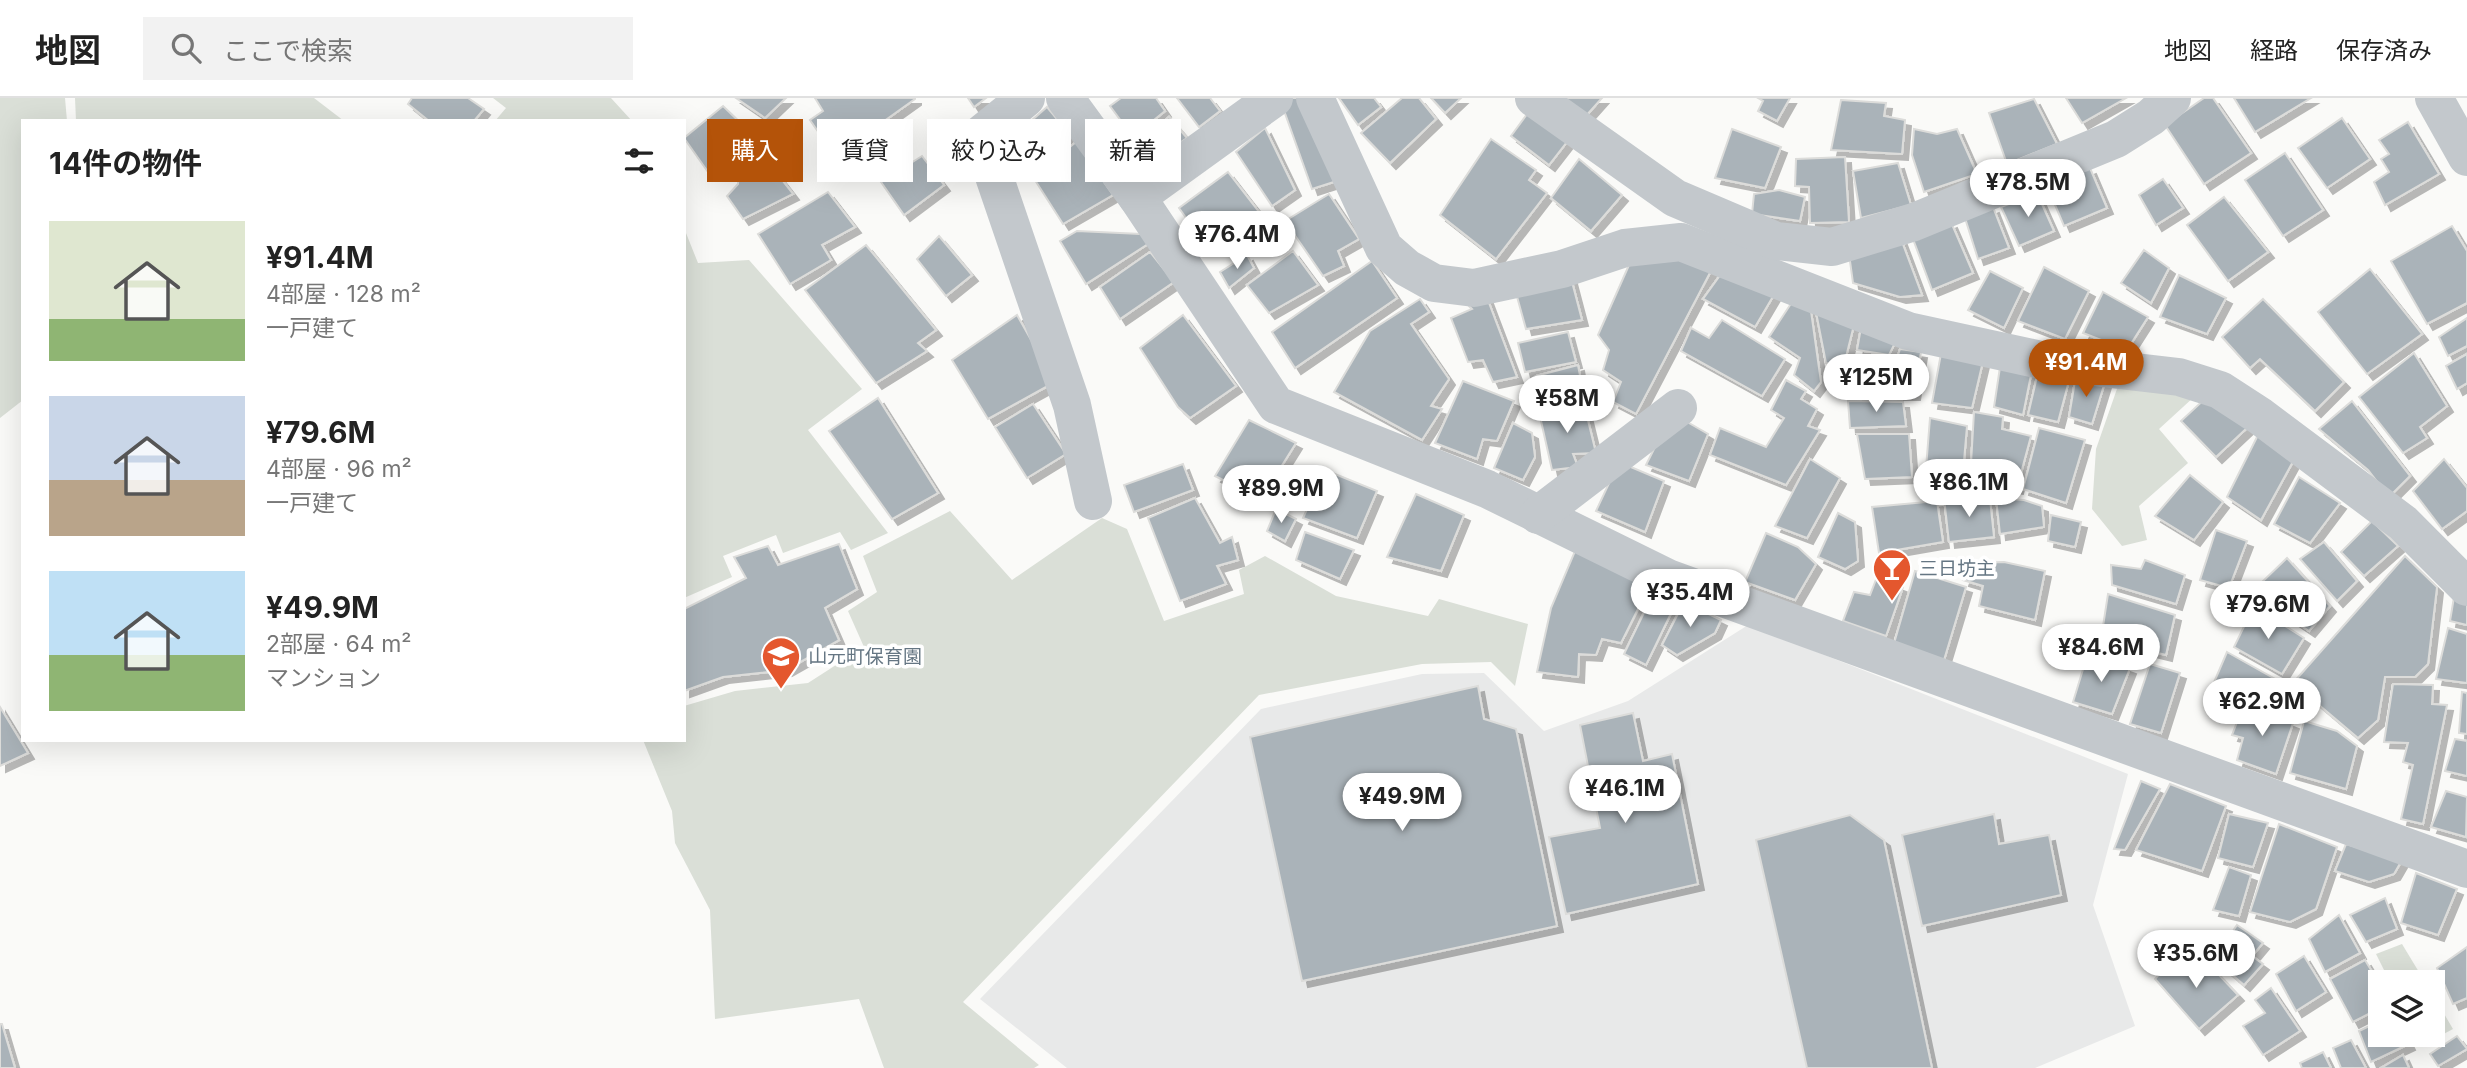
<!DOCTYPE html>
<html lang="ja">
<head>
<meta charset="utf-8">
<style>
	body { margin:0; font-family:Inter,"Noto Sans JP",sans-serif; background:#f2f2f2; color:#222; height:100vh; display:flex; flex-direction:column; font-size:26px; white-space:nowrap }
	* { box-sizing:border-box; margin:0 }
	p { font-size:23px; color:#767676 }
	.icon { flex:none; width:38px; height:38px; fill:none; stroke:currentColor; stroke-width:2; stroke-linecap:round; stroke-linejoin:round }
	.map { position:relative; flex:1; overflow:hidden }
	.side { position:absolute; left:21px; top:21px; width:665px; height:623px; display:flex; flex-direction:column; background:#fff; border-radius:0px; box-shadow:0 7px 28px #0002 }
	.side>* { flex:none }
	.top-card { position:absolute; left:707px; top:21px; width:665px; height:63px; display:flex; gap:14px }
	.fabs { position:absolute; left:2368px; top:872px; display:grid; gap:14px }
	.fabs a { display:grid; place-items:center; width:77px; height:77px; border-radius:0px; background:#fff; box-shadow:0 7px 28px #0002; font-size:35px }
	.price { position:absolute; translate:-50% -60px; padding:0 16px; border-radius:24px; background:#fff; color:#222; font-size:23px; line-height:46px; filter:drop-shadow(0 2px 4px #0008) }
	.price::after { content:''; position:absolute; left:50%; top:42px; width:21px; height:16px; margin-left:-10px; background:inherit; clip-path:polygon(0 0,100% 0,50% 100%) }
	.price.current { background:#b45309; color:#fff }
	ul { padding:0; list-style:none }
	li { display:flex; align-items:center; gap:21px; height:175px; padding:0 28px }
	li span { display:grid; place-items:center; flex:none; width:196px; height:140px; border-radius:0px; color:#555 }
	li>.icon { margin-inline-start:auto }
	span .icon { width:84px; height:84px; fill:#fffc; stroke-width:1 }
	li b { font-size:30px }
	h2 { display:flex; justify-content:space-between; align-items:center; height:84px; padding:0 28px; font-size:30px }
	.tag { padding:0 24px; border-radius:0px; background:#fff; box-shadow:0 7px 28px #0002; font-size:24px; line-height:63px }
	.tag.current { background:#b45309; color:#fff }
	header { display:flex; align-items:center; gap:42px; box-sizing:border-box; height:98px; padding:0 35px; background:#fff; border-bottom:2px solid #e0e0e0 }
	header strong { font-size:33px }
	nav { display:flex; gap:38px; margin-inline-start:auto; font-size:24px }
	.search { width:490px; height:63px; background:#f2f2f2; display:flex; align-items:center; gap:18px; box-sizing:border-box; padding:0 24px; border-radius:0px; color:#767676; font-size:26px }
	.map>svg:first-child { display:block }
	.built { fill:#e8e9e9 }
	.green { fill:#dadfd7 }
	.building { fill:#aab3b9; stroke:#dcdcda; stroke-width:2; filter:url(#shadow) }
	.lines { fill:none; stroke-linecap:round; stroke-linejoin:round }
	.minor { stroke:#c3c8cc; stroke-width:38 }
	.labels { text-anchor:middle; stroke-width:7; stroke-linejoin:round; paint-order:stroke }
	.poi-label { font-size:19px; fill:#657683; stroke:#fff; text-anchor:start }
</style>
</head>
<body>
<header>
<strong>地図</strong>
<div class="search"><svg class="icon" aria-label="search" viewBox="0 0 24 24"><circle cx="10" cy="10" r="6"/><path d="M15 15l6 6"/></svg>ここで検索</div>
<nav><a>地図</a><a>経路</a><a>保存済み</a></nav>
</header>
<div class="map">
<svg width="2467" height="970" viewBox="0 0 2467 970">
	<defs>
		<filter id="shadow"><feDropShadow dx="6" dy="6" stdDeviation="0" flood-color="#0004"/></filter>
	</defs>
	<rect width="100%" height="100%" fill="#fafaf8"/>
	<!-- built -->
	<path class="built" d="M1748,527L2128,676L2093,807L2135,928L2035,970H1067L980,901L1261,611L1422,576L1484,575L1544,633L1628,603Z"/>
	<!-- green -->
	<g class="green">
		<path d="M0,0H65L67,23H23V302L0,320Z"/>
		<path d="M75,0H314L344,23H76Z"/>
		<path d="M493,0H611L632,23H495L506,10Z"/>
		<path d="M684,130L698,165L749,162L862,291L808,332L888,435L851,452L840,434L783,455L776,437L723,458L732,479L684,500Z"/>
		<path d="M2118,288L2195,298L2159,331L2188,365L2139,408L2147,442L2122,448L2092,411L2096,351Z"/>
		<path d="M950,413L1012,482L1102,420L1127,431L1164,523L1244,496L1239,472L1265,458L1336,498L1428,518L1439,501L1528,526L1515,588L1491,564L1422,566L1259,597L963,904L1039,967L1034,970H884L859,901L715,921L710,812L675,745L672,713L643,642H684V608L735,593L808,585L864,549L848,513L877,494L863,458Z"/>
		<path d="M2402,846L2425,884H2390L2376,856Z"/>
		<path d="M2433,897L2453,931L2423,947L2417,936H2432Z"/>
	</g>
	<!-- building -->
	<g class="building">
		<path d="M412,0H468L484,11L474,23H429L408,6Z"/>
		<path d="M736,0H786L765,20Z"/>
		<path d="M815,0H915V1L835,58L810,22L823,13Z"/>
		<path d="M968,0H986L974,9Z"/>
		<path d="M1121,0H1156L1165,13L1133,39L1110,8Z"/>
		<path d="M1177,0H1210L1220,13L1199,29Z"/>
		<path d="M1292,0H1300L1340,82L1312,91L1281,4Z"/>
		<path d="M1339,0H1374L1381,9L1358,27Z"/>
		<path d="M1402,0H1419L1436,21L1390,65L1361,35Z"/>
		<path d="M1431,0H1461L1445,15Z"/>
		<path d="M1564,0H1602L1585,19Z"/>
		<path d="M1758,0H1790L1777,23L1758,13L1763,3Z"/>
		<path d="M2066,0H2126L2082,25Z"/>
		<path d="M2204,0H2213L2251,55L2204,86L2165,27Z"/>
		<path d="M2234,0H2311L2255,34Z"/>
		<path d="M2034,1L2057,46L2007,66L1989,15Z"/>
		<path d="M1841,2L1886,5L1884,18L1905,22L1902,56L1831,52Z"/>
		<path d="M723,8L751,35L731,48L736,56L708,74L684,40Z"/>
		<path d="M1047,9L1071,38L1029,70L1006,45Z"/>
		<path d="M1530,12L1570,40L1549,67L1511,38Z"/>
		<path d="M1169,19L1187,40L1151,64L1134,47Z"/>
		<path d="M2342,20L2370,61L2327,90L2298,50Z"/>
		<path d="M2408,24L2439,76L2385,107L2374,84L2389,74L2381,61L2389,56L2379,42Z"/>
		<path d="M1265,30L1295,92L1272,108L1236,54Z"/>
		<path d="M1732,31L1781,49L1765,90L1715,80Z"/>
		<path d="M1914,31L1937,36L1957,31L1977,76L1924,94L1912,57Z"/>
		<path d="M750,41L793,96L743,121L727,98L738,86L739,68L747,56L743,46Z"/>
		<path d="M1491,41L1536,72L1529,82L1547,95L1496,161L1440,117Z"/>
		<path d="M1076,44L1113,97L1063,126L1033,79Z"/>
		<path d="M2285,55L2323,112L2283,138L2245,82Z"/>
		<path d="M922,58L944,87L904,117L881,84Z"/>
		<path d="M1845,59L1849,124L1810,125L1809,89L1795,88L1796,61Z"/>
		<path d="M1579,61L1622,97L1591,133L1551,100Z"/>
		<path d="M1898,65L1911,107L1861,120L1853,73Z"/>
		<path d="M2090,70L2107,110L2064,128L2047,88Z"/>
		<path d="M1228,74L1259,114L1204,145L1179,110Z"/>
		<path d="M2163,81L2183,110L2156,127L2139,97Z"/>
		<path d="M1779,92L1805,99L1800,123L1752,116L1754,96Z"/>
		<path d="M828,94L855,129L822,147L831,162L790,186L758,136Z"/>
		<path d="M2037,95L2054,133L2019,148L2001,109Z"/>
		<path d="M1329,96L1359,141L1338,153L1344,168L1323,178L1285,123Z"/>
		<path d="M2224,99L2268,154L2228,183L2187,127Z"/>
		<path d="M1993,109L2009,150L1978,161L1965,120Z"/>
		<path d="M1951,124L1973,175L1932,192L1913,141Z"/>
		<path d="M2452,128L2467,153V205L2427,226L2391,163Z"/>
		<path d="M1077,133L1141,136L1148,146L1086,186L1060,143Z"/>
		<path d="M939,138L972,177L946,198L917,161Z"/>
		<path d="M1901,141L1922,197L1900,199L1853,185L1849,156Z"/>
		<path d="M866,147L936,232L918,245L927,253L876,285L805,192Z"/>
		<path d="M1680,151L1713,169L1636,316L1613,304L1621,284L1603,272L1609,252L1598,237L1633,158Z"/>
		<path d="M2144,152L2169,170L2151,205L2121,185Z"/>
		<path d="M1293,153L1318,187L1269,215L1247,187Z"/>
		<path d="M1150,154L1174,184L1120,221L1100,189Z"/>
		<path d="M1247,157L1254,170L1229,190L1220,174Z"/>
		<path d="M1372,163L1397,200L1295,270L1272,234Z"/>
		<path d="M2044,169L2089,193L2065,241L2018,223Z"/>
		<path d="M2370,171L2422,236L2367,276L2318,214Z"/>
		<path d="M1990,173L2023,190L2004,230L1968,212Z"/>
		<path d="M1721,176L1778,190L1755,229L1703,201Z"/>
		<path d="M2179,177L2226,200L2207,236L2160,219Z"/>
		<path d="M1571,180L1582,222L1526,231L1516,195Z"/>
		<path d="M2103,194L2148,219L2127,252L2083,235Z"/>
		<path d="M1486,197L1517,279L1493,284L1483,262L1468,264L1451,220L1472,211L1464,203Z"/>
		<path d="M1796,198L1810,206L1821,284L1814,293L1794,277L1800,260L1769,239Z"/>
		<path d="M1420,201L1429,214L1411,226L1449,281L1431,308L1442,311L1422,342L1334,294L1370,233Z"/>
		<path d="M2263,201L2344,284L2315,313L2260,261L2250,270L2222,239Z"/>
		<path d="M1815,209L1855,223L1844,267L1826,265Z"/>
		<path d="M1017,217L1055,284L988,321L952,262Z"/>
		<path d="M1183,217L1236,288L1190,320L1178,309L1140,250Z"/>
		<path d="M2467,220V248L2448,258L2439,239Z"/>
		<path d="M1722,222L1785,261L1762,298L1681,253L1691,230L1709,240Z"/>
		<path d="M1862,224L1898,239L1889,257L1857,252Z"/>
		<path d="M1568,234L1576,264L1525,274L1518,245Z"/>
		<path d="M1942,250L1984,259L1972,310L1932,305Z"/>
		<path d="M1900,251L1921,254L1914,296H1857L1858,265L1895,266Z"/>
		<path d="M2414,255L2447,308L2420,329L2427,340L2403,355L2359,299Z"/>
		<path d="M2467,256V285L2457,291L2446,268Z"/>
		<path d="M1578,267L1584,299L1539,306L1536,278Z"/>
		<path d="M2000,269L2032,272L2023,317L1994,309Z"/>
		<path d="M2039,270L2070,279L2058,324L2028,317Z"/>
		<path d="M2076,277L2105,284L2092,326L2069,319Z"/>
		<path d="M1786,282L1806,293L1801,301L1817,311L1808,328L1820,332L1786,387L1710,357L1720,330L1766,349L1784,320L1771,312Z"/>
		<path d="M1463,283L1514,303L1497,343L1483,341L1477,361L1435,345Z"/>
		<path d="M2209,297L2248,329L2216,359L2181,323Z"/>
		<path d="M878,300L938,395L892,421L829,333Z"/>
		<path d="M1848,303L1903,304L1906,328L1850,330Z"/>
		<path d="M2352,303L2410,378L2389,399L2368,372L2319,331Z"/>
		<path d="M1033,306L1066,356L1027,380L995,329Z"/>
		<path d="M1584,306L1596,355L1573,356L1578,369L1552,372L1539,314Z"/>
		<path d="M1974,314L2003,319L2002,331L2031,338L2017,390L1970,383Z"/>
		<path d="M1930,320L1967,328L1962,386L1925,383Z"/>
		<path d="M1682,321L1708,336L1689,383L1646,367L1661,337Z"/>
		<path d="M1249,322L1296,345L1261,401L1215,378Z"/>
		<path d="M1513,325L1532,335L1535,359L1523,382L1494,370Z"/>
		<path d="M2039,330L2085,342L2066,405L2023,391Z"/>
		<path d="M2259,335L2296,358L2261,422L2227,399Z"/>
		<path d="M1857,336H1909L1912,379L1865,381Z"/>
		<path d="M1810,361L1840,380L1807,440L1775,428Z"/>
		<path d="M2444,361L2467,390V413L2442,431L2413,393Z"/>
		<path d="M1619,364L1664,383L1645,434L1596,413Z"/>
		<path d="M1183,366L1193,392L1134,414L1124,387Z"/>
		<path d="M1325,372L1377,393L1357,440L1303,420Z"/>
		<path d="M2190,377L2223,404L2194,442L2155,418Z"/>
		<path d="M2299,379L2340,405L2310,445L2274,426Z"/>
		<path d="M1416,396L1464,417L1441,473L1387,459Z"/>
		<path d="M1195,400L1220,445L1232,439L1238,462L1217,468L1226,486L1180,503L1148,420Z"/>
		<path d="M1944,400L1990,401L1994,439L1949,444Z"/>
		<path d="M1996,400L2024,402L2042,408L2044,429L2000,436Z"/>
		<path d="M1937,403L1943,444L1879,455L1872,409Z"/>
		<path d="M1276,411L1296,421L1285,443L1267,433Z"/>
		<path d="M1838,415L1855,424L1858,463L1845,471L1818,459Z"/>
		<path d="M2051,417L2081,424L2075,449L2048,443Z"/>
		<path d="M2372,423L2398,448L2364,478L2341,454Z"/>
		<path d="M2216,432L2247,443L2229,490L2200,482Z"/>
		<path d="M1305,434L1354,452L1340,481L1296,462Z"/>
		<path d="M1766,435L1798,449L1816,466L1795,502L1745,484Z"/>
		<path d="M2324,444L2357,483L2337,503L2300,461Z"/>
		<path d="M839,446L857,491L825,510L839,542L786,572L723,579L684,593V511L746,480L734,459L768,448L778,467Z"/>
		<path d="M1575,453L1650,487L1621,545L1602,541L1596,557L1579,556L1578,579L1537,574L1551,510Z"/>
		<path d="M2405,458L2437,489L2428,566L2415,579H2385L2378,622L2358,640L2293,585Z"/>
		<path d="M2287,460L2330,508L2309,533L2265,503L2261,485Z"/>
		<path d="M2145,462L2185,477L2176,506L2112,487L2111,467L2141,471Z"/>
		<path d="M2004,464L2045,473L2035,522L1979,508L1983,488L1963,482L1970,465Z"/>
		<path d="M1915,473L1966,489L1944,562L1893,549Z"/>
		<path d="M1877,479L1903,489L1886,538L1843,523L1854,494L1870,497Z"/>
		<path d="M2455,493L2467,499V527L2450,523Z"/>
		<path d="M1654,494L1677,503L1646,567L1624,556Z"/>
		<path d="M2108,496L2175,517L2166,557L2101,541Z"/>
		<path d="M1684,504L1721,522L1715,535L1677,557L1662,547Z"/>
		<path d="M2254,508L2304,540L2282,576L2234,549Z"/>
		<path d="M2448,530L2467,536V585L2436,581Z"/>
		<path d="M2227,554L2293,591L2280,610L2250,594L2245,601L2212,589Z"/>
		<path d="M2088,555L2130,570L2112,616L2073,604Z"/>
		<path d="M2150,566L2180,575L2161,635L2130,626Z"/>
		<path d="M2393,586L2433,587L2432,606L2447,607L2423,726L2401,721L2413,667L2403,664L2408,645L2384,644Z"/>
		<path d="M1478,588L1484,621L1516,631L1557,828L1302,883L1250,639Z"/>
		<path d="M2462,594L2467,595V636L2459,635Z"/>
		<path d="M2244,606L2293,625L2276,676L2237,662L2243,640L2232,637Z"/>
		<path d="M0,609L28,655L0,668Z"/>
		<path d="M1633,615L1643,663L1672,656L1698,786L1566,816L1549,739L1600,730L1580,627Z"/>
		<path d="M2304,623L2337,633L2357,648L2346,691L2290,675Z"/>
		<path d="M2455,641L2467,643V678L2445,673Z"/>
		<path d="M2141,683L2160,691L2125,752L2114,751Z"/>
		<path d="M2170,686L2226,708L2202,773L2136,752Z"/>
		<path d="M2446,693L2467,699L2466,739L2431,729Z"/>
		<path d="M1994,716L1999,746L2049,737L2061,797L1922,828L1902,737Z"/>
		<path d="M2229,716L2268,725L2253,769L2218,760Z"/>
		<path d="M1850,717L1884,742L1932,970H1807L1756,742Z"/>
		<path d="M2279,726L2337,749L2316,811L2290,824L2250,814Z"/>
		<path d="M2346,746L2402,762L2394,776L2369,784L2335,773Z"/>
		<path d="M2229,769L2251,777L2239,818L2213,812Z"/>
		<path d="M2416,775L2457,791L2438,837L2401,825Z"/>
		<path d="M2385,800L2397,831L2366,844L2350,817Z"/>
		<path d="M2339,817L2360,855L2325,874L2309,841Z"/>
		<path d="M2237,827L2263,845L2252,858L2263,866L2244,887L2214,861Z"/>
		<path d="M2467,849V900L2453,906L2437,870Z"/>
		<path d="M2175,858L2190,870L2204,861L2238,897L2199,931L2155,881Z"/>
		<path d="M2304,858L2326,894L2296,913L2276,876Z"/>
		<path d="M2365,862L2380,887V910L2353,924L2330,881Z"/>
		<path d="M2271,890L2300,933L2263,957L2243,928L2265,915L2255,902Z"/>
		<path d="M2380,923V936H2404L2409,946L2371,964L2359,933Z"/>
		<path d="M0,926H2L15,970H0Z"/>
		<path d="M2457,938L2467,951L2438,968L2430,956Z"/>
		<path d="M2351,942L2366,970H2341L2333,950Z"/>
		<path d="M2323,954L2331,970H2302L2300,965Z"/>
		<path d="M2403,957L2409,970H2381Z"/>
	</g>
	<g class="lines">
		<!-- minor -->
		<g class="minor">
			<path d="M1026,0L980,37L1072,307L1093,403"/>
			<path d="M1065,0L1137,99L1276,307L1487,391L1668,480L2467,771"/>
			<path d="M1315,0L1384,150L1407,170L1434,185L1474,190L1562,171L1625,150L1681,144L1908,233L2050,264L2179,279L2220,292L2260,318L2403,425L2467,489"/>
			<path d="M1534,0L1675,100L1776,143L1832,149L1914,124L2116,41L2151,19L2172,0"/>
			<path d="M2434,0L2467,59"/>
			<path d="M1137,99L1274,0"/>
			<path d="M1538,417L1678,310"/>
		</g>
	</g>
	<!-- icons -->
	<defs>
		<g id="bar-pin" transform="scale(2.0125)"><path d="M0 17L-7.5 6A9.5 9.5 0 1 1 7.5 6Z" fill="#e4572e" stroke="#fff"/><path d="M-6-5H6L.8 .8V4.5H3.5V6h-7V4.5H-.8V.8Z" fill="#fff"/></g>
		<g id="school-pin" transform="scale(2.0125)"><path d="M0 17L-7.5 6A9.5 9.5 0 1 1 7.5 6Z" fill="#e4572e" stroke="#fff"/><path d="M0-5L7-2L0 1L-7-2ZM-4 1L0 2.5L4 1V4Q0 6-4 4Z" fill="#fff"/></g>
	</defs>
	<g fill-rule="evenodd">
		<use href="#bar-pin" x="1892" y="470"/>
		<use href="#school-pin" x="781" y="558"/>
	</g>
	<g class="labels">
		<!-- poi labels -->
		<g class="poi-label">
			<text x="1919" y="477">三日坊主</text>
			<text x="808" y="565">山元町保育園</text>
		</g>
	</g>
</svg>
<div class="fabs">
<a><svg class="icon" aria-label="layers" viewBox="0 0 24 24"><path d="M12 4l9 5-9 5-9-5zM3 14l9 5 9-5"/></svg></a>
</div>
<b class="price" style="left:2028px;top:121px">¥78.5M</b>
<b class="price" style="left:1237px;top:173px">¥76.4M</b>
<b class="price current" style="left:2086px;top:301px">¥91.4M</b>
<b class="price" style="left:1876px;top:316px">¥125M</b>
<b class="price" style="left:1567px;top:337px">¥58M</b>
<b class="price" style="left:1969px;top:421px">¥86.1M</b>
<b class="price" style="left:1281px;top:427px">¥89.9M</b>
<b class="price" style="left:1690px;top:531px">¥35.4M</b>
<b class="price" style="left:2268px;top:543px">¥79.6M</b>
<b class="price" style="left:2101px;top:586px">¥84.6M</b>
<b class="price" style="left:2262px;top:640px">¥62.9M</b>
<b class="price" style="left:1625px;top:727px">¥46.1M</b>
<b class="price" style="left:1402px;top:735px">¥49.9M</b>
<b class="price" style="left:2196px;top:892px">¥35.6M</b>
<div class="top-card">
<a class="tag current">購入</a>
<a class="tag">賃貸</a>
<a class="tag">絞り込み</a>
<a class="tag">新着</a>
</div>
<section class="side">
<h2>14件の物件<svg class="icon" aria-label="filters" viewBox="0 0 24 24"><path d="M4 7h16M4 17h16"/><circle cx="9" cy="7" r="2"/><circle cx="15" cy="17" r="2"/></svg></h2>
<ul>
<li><span style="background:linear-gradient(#dfe7d0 70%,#8fb573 0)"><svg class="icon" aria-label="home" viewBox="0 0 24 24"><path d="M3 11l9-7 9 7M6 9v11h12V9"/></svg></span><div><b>¥91.4M</b><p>4部屋 · 128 m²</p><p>一戸建て</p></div></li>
<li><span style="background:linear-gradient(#c9d6e8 60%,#b9a48a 0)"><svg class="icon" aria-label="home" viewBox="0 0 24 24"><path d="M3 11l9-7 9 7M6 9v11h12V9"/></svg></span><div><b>¥79.6M</b><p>4部屋 · 96 m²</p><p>一戸建て</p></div></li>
<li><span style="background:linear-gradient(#bfe0f5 60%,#8fb573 0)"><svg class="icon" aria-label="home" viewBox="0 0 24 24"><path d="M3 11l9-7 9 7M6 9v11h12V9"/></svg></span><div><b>¥49.9M</b><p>2部屋 · 64 m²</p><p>マンション</p></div></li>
</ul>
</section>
</div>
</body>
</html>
